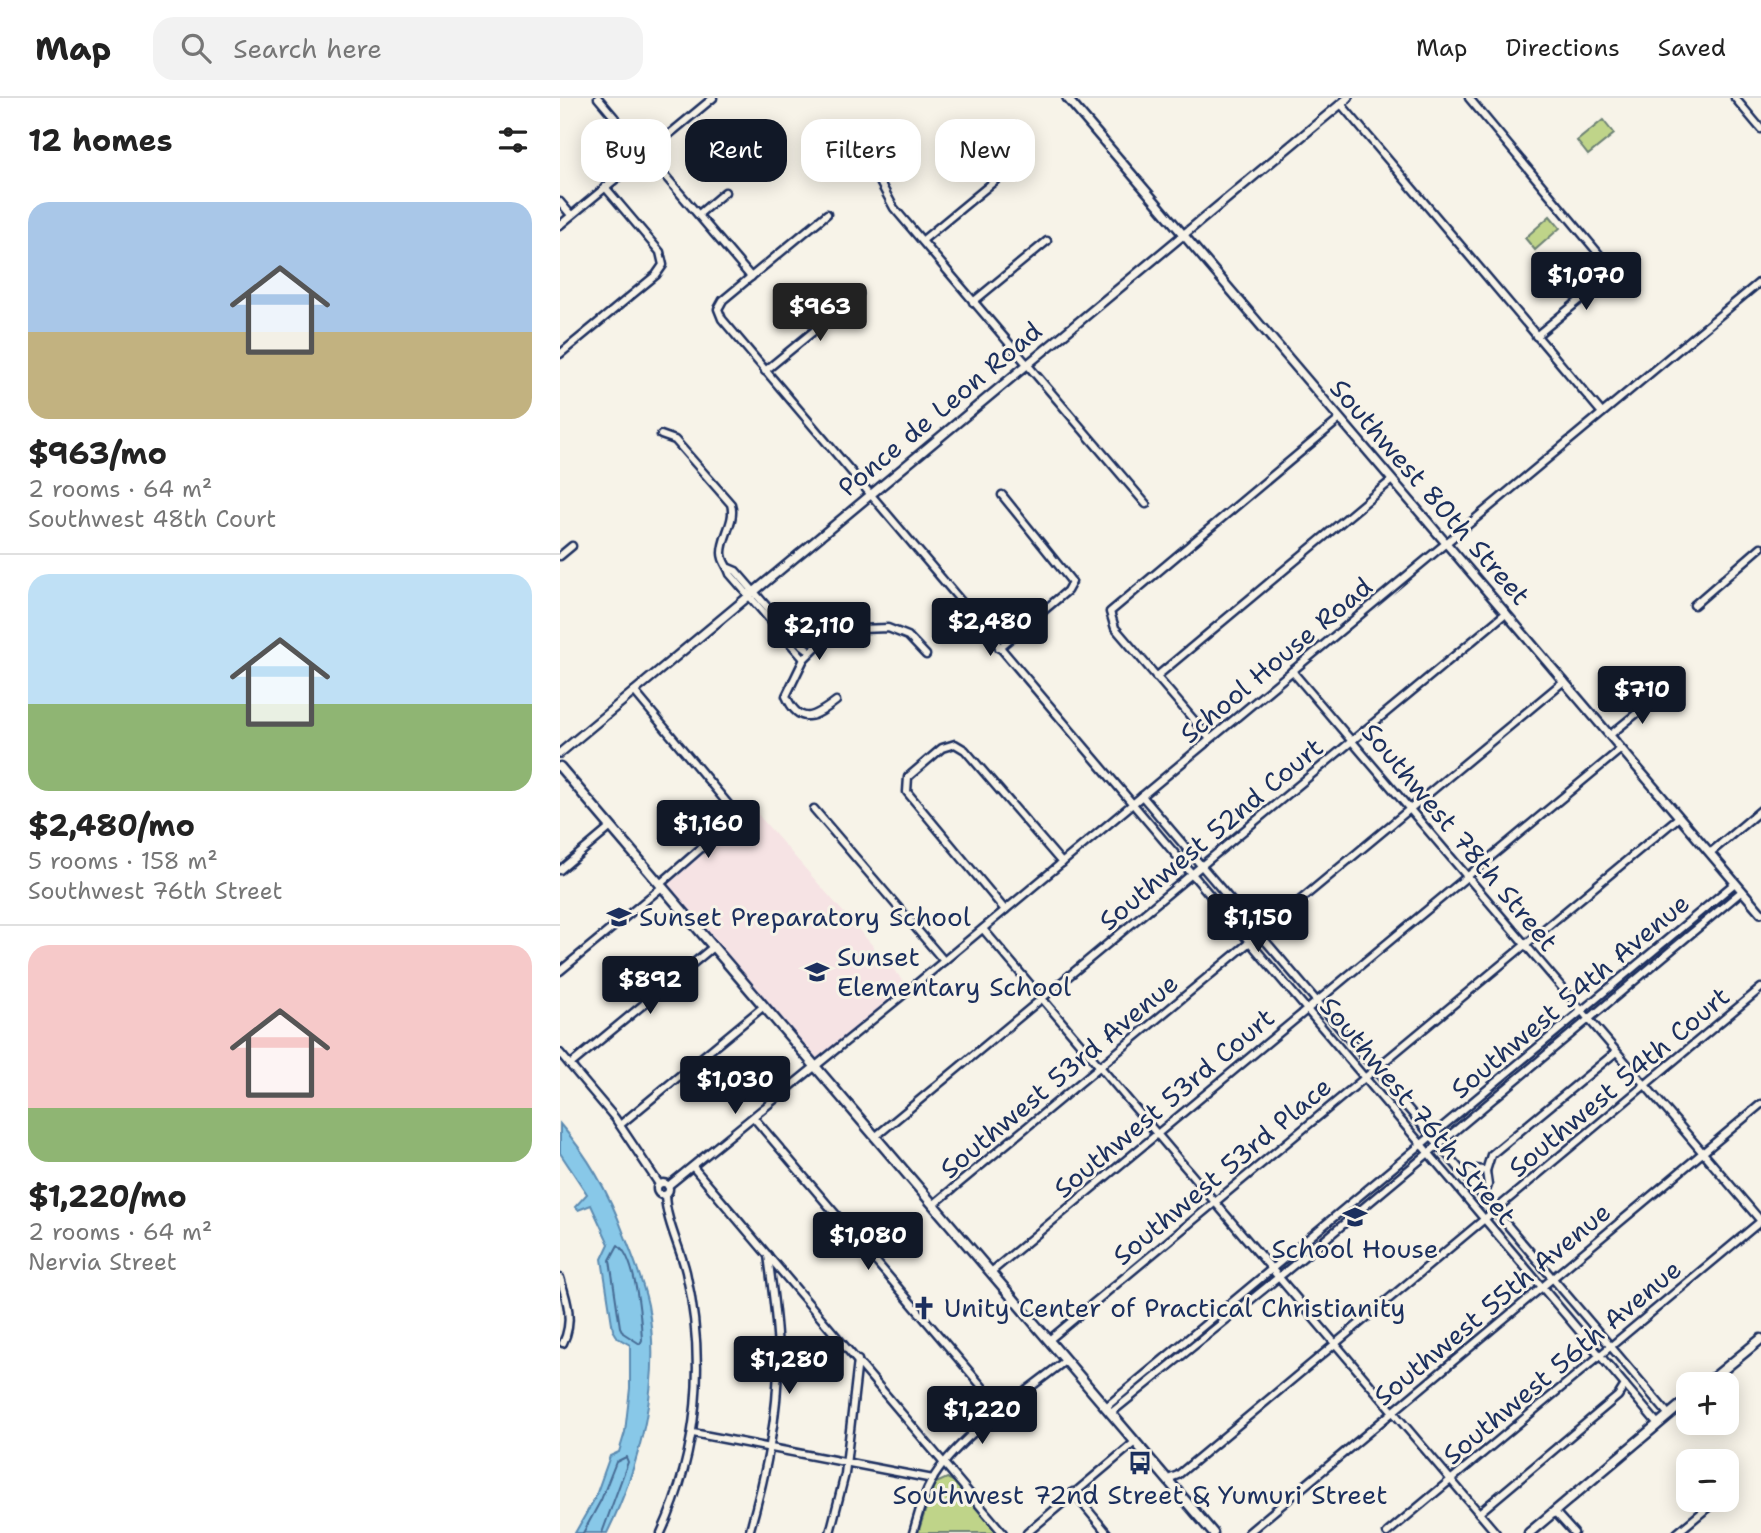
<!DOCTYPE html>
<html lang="en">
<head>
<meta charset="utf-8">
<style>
	body { margin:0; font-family:"Shantell Sans",sans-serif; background:#f2f2f2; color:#222; height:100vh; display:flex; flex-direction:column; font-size:26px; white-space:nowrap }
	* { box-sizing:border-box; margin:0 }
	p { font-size:23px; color:#767676 }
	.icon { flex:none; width:38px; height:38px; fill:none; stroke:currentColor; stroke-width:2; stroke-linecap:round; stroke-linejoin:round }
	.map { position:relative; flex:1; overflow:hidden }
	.details { display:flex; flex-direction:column; background:#fff; width:560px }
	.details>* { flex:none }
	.top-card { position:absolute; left:21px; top:21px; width:665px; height:63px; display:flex; gap:14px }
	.fabs { position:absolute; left:1116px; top:1274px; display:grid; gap:14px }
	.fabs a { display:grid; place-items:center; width:63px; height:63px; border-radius:14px; background:#fff; box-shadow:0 4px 18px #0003; font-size:35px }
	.price { position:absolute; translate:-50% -60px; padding:0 16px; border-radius:7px; background:#111827; color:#fff; font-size:23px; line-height:46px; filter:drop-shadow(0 2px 4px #0008) }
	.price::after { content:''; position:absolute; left:50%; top:42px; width:21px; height:16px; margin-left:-10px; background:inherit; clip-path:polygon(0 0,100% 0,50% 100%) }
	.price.selected { background:#222; color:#fff }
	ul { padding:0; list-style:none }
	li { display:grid; align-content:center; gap:14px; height:371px; padding:0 28px }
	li+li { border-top:2px solid #e0e0e0 }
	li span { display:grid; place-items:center; height:217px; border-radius:21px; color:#555 }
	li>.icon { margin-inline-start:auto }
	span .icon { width:126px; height:126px; fill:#fffc; stroke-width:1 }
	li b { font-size:30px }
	h2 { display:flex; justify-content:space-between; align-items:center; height:84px; padding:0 28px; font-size:30px }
	.tag { padding:0 24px; border-radius:21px; background:#fff; box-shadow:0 4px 18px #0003; font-size:24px; line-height:63px }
	.tag.selected { background:#111827; color:#fff }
	header { display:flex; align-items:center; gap:42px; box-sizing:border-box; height:98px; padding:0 35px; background:#fff; border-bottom:2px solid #e0e0e0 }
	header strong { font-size:33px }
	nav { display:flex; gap:38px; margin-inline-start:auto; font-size:24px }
	.search { width:490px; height:63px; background:#f2f2f2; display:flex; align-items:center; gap:18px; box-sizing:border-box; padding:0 24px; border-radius:21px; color:#767676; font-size:26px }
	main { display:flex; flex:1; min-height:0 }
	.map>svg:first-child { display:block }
	.built { fill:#f6e3e4 }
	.green { fill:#bfd489; stroke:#6d8274; stroke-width:2 }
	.water { fill:#88c8e8; stroke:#5c8bb1; stroke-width:2 }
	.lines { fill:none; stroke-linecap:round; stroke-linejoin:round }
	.shore { stroke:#476c95; stroke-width:2 }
	.minor-casing { stroke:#1b2f5e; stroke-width:11 }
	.tertiary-casing { stroke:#1b2f5e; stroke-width:12 }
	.secondary-casing { stroke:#1b2f5e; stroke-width:13 }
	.minor { stroke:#f7f3e8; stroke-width:6 }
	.tertiary { stroke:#f7f3e8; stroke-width:7 }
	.secondary { stroke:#f7f3e8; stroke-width:8 }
	.labels { text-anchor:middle; stroke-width:6; stroke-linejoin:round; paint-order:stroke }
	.street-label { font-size:26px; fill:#1b2f5e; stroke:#f7f3e8 }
	.poi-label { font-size:26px; fill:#1b2f5e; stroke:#f7f3e8; text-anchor:start }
</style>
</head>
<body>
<header>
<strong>Map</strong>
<div class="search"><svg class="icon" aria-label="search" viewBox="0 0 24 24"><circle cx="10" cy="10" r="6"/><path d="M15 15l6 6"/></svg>Search here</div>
<nav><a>Map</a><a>Directions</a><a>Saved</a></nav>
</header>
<main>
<section class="details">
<h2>12 homes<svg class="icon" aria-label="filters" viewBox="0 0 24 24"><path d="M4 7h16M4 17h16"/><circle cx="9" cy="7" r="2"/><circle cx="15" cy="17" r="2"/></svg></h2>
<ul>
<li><span style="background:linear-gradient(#a9c7e8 60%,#c2b280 0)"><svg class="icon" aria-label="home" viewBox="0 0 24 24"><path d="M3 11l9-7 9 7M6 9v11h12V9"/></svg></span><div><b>$963/mo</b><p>2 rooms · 64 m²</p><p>Southwest 48th Court</p></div></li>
<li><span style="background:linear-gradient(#bfe0f5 60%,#8fb573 0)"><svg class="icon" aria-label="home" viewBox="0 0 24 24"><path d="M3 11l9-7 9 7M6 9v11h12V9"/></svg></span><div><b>$2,480/mo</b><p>5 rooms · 158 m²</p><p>Southwest 76th Street</p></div></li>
<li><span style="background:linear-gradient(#f6c9c9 75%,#8fb573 0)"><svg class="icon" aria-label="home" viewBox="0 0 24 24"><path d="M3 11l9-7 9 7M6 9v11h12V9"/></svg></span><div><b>$1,220/mo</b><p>2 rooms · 64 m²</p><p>Nervia Street</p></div></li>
</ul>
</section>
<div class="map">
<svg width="1201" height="1435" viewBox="0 0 1201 1435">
	<rect width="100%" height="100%" fill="#f7f3e8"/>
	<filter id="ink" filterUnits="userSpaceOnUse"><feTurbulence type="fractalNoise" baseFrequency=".0143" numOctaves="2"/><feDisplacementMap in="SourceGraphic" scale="14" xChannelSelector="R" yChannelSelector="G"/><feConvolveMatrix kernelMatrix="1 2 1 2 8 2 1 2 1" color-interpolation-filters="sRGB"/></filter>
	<g filter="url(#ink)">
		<!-- built -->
		<path class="built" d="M194,712L347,887L257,962L107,787Z"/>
		<!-- green -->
		<g class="green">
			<path d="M1043,22L1054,36L1028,57L1017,43Z"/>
			<path d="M990,118L1000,130L975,152L965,140Z"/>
			<path d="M387,1380L395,1384L439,1435H358L374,1386Z"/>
		</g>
		<!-- water -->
		<path class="water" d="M0,1026C29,1059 49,1095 64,1136C73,1159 83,1183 88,1207C102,1282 80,1368 47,1435H15L35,1400L50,1358L59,1354L65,1334L70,1290V1247L58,1240L53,1232L42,1161L49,1146L31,1107L18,1112L15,1109L27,1096L0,1055Z"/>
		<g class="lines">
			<!-- shore -->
			<g class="shore">
				<path d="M58,1147C76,1160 81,1220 82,1242L80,1246L63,1235L60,1229L50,1162Z"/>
				<path d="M23,1435L41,1402L56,1364L66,1359L68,1364L42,1435"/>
			</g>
			<!-- minor casing -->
			<g class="minor-casing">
				<g id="minor">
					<path d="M38,0L82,52"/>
					<path d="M909,0L1049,168L1043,183L976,238"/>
					<path d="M1175,0L1201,31"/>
					<path d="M781,6L1042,315"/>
					<path d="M308,39L321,86L334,110L586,406"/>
					<path d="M89,53L153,0"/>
					<path d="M90,60L191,179"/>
					<path d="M0,104L11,117"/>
					<path d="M139,116L165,94"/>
					<path d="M267,116L163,202L158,211L162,221L1098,1326"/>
					<path d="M0,127L81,60"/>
					<path d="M363,142L437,81"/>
					<path d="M413,204L487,143"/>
					<path d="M0,256L96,177L103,167L100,154L45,89"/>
					<path d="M205,273L299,196"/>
					<path d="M101,337L115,342L171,406C176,423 162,438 162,455C162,464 168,468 170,476L244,561"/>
					<path d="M0,458L12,448"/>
					<path d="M169,470L176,473L234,540L250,553"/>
					<path d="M1134,507L1201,449"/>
					<path d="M439,550L507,493L512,484L442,397"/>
					<path d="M732,573L1201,1123L827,1435"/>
					<path d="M596,579L832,382"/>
					<path d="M74,593L178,718L100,786"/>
					<path d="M276,603C255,619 240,629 226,598L244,561L273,532L328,530L348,538L366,557"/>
					<path d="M1050,637L1098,598"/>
					<path d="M650,641L555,530L550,514L780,321"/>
					<path d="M582,698L1109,1317"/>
					<path d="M254,711L384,863"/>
					<path d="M1150,755L1201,712"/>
					<path d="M0,772L51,729"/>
					<path d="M445,812L347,694L348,679L382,650L395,646L405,652L502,765"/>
					<path d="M423,831L936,1435"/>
					<path d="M0,873L102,789"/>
					<path d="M0,955L55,1020L99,1086"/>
					<path d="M10,967L153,849"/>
					<path d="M194,1020L442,1312"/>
					<path d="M60,1027L204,908"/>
					<path d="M315,1039L946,515"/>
					<path d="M133,1069L443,1435"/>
					<path d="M926,1073L931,1057L1056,954"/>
					<path d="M906,1077L917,1071L926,1073L928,1087L924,1098"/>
					<circle cx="103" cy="1091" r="6"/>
					<path d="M108,1088L343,897L1201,183"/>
					<path d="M373,1107L1004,583"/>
					<path d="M431,1174L1061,651"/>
					<path d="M0,1180C7,1202 14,1223 3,1245"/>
					<path d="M489,1242L1119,719"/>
					<path d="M546,1309L1175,785"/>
					<path d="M551,1315L762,1144L1182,793"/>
					<path d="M133,1335L373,1381"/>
					<path d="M608,1381L618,1377L1201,890"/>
					<path d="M513,1394L547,1435"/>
					<path d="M994,1413L1014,1435"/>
					<path d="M919,1415L1058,1298L1065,1287"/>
					<path d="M101,1435C139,1352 146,1262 126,1174C120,1149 106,1123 105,1097"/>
					<path d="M189,1435C206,1376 219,1316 218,1254C217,1221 212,1189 208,1157"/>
					<path d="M270,1435L285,1376L298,1262"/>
					<path d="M353,1435C358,1418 362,1400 371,1384C396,1339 465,1295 506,1262"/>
					<path d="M467,1435L575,1344"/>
					<path d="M688,1435L1201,1006"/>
					<path d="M1117,1435L1157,1402"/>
				</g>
			</g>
			<!-- tertiary casing -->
			<g class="tertiary-casing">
				<g id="tertiary">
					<path d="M507,0L1201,815"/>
					<path d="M0,655L788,0"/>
				</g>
			</g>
			<!-- secondary casing -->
			<g class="secondary-casing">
				<g id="secondary">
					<path d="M0,669L653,1435"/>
					<path d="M1146,1286L1201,1241"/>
					<path d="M969,1435L1129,1300"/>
				</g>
			</g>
			<!-- minor -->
			<use href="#minor" class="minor"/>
			<!-- tertiary -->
			<use href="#tertiary" class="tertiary"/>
			<!-- secondary -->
			<use href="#secondary" class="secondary"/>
		</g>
	</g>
	<!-- icons -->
	<defs>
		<g id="school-bare" transform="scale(1.89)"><path d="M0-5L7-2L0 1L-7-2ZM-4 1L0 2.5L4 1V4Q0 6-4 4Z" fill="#1b2f5e" stroke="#f7f3e8" stroke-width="2.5" paint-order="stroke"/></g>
		<g id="church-bare" transform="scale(1.89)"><path d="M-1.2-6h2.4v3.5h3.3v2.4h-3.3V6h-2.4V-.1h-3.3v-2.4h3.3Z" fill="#1b2f5e" stroke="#f7f3e8" stroke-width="2.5" paint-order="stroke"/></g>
		<g id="bus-bare" transform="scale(1.89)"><path d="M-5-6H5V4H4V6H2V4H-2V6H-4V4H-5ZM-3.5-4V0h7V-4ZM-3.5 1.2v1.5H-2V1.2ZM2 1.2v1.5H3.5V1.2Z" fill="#1b2f5e" stroke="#f7f3e8" stroke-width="2.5" paint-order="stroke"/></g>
	</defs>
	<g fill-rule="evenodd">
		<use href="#school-bare" x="59" y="819"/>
		<use href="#school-bare" x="257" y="874"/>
		<use href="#school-bare" x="795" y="1119"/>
		<use href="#church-bare" x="364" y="1210"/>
		<use href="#bus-bare" x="580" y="1365"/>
	</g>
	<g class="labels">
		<!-- street labels -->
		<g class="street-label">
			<text transform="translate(380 311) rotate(-40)" y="9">Ponce de Leon Road</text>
			<text transform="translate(870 394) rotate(49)" y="9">Southwest 80th Street</text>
			<text transform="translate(716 562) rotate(-40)" y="9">School House Road</text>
			<text transform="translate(651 736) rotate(-40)" y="9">Southwest 52nd Court</text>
			<text transform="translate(900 739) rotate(50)" y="9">Southwest 78th Street</text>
			<text transform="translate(1010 898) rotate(-40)" y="9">Southwest 54th Avenue</text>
			<text transform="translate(499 978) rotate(-40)" y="9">Southwest 53rd Avenue</text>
			<text transform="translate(1059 984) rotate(-40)" y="9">Southwest 54th Court</text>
			<text transform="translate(604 1005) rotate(-40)" y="9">Southwest 53rd Court</text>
			<text transform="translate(858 1013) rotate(50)" y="9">Southwest 76th Street</text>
			<text transform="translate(662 1073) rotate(-40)" y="9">Southwest 53rd Place</text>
			<text transform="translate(932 1206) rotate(-40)" y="9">Southwest 55th Avenue</text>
			<text transform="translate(1002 1264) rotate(-40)" y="9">Southwest 56th Avenue</text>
		</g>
		<!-- poi labels -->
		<g class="poi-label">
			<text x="79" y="828">Sunset Preparatory School</text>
			<text x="277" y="868">Sunset<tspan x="277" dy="30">Elementary School</tspan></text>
			<text x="795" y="1160" text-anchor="middle">School House</text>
			<text x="384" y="1219">Unity Center of Practical Christianity</text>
			<text x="580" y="1406" text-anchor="middle">Southwest 72nd Street &amp; Yumuri Street</text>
		</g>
	</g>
</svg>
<div class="fabs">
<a>+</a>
<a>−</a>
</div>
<b class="price" style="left:1026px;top:214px">$1,070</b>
<b class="price selected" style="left:260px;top:245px">$963</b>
<b class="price" style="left:430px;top:560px">$2,480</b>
<b class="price" style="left:259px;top:564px">$2,110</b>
<b class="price" style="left:1082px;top:628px">$710</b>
<b class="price" style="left:148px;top:762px">$1,160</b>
<b class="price" style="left:698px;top:856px">$1,150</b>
<b class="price" style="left:90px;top:918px">$892</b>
<b class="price" style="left:175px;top:1018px">$1,030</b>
<b class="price" style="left:308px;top:1174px">$1,080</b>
<b class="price" style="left:229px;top:1298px">$1,280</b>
<b class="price" style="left:422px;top:1348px">$1,220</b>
<div class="top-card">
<a class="tag">Buy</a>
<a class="tag selected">Rent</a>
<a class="tag">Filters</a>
<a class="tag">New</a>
</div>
</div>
</main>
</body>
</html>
